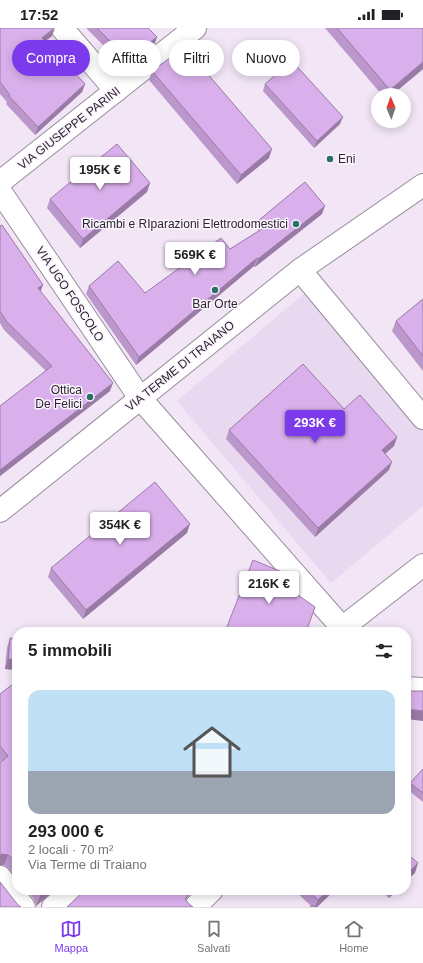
<!DOCTYPE html>
<html lang="it">
<head>
<meta charset="utf-8">
<style>
	body { margin:0; font-family:Arial,sans-serif; background:#f2f2f2; color:#202124; height:100vh; display:flex; flex-direction:column; font-size:15px; white-space:nowrap }
	* { box-sizing:border-box; margin:0 }
	p { font-size:13px; color:#757577 }
	.icon { flex:none; width:22px; height:22px; fill:none; stroke:currentColor; stroke-width:2; stroke-linecap:round; stroke-linejoin:round }
	.map { position:relative; flex:1; overflow:hidden }
	.details { position:absolute; left:12px; top:599px; width:399px; height:268px; display:flex; flex-direction:column; background:#fff; border-radius:16px; box-shadow:0 2px 10px #0003 }
	.details>* { flex:none }
	.top-card { position:absolute; left:12px; top:12px; width:399px; height:36px; display:flex; gap:8px }
	.needle { width:26px; rotate:358deg }
	.tools { position:absolute; left:371px; top:60px; display:grid; gap:8px }
	.tools a { display:grid; place-items:center; width:40px; height:40px; border-radius:50%; background:#fff; box-shadow:0 2px 10px #0003; font-size:20px }
	.price { position:absolute; translate:-50% -34px; padding:0 9px; border-radius:4px; background:#fff; color:#222; font-size:13px; line-height:26px; filter:drop-shadow(0 1px 2px #0008) }
	.price::after { content:''; position:absolute; left:50%; top:24px; width:12px; height:9px; margin-left:-6px; background:inherit; clip-path:polygon(0 0,100% 0,50% 100%) }
	.price.on { background:#7c3aed; color:#fff }
	ul { padding:0; list-style:none }
	li { display:grid; align-content:center; gap:8px; height:212px; padding:0 16px }
	li+li { border-top:1px solid #e0e0e0 }
	li span { display:grid; place-items:center; height:124px; border-radius:12px; color:#555 }
	li>.icon { margin-inline-start:auto }
	span .icon { width:72px; height:72px; fill:#fffc; stroke-width:1 }
	li b { font-size:17px }
	h2 { display:flex; justify-content:space-between; align-items:center; height:48px; padding:0 16px; font-size:17px }
	.pill { padding:0 14px; border-radius:18px; background:#fff; box-shadow:0 2px 10px #0003; font-size:14px; line-height:36px }
	.pill.on { background:#7c3aed; color:#fff }
	.status { display:flex; justify-content:space-between; align-items:center; height:28px; padding:0 20px; background:#fff; direction:ltr }
	.status svg { height:11px; fill:currentColor }
	.dock { display:flex; justify-content:space-around; align-items:center; height:56px; border-top:1px solid #e0e0e0; background:#fff; font-size:11px; color:#757577 }
	.dock a { display:grid; justify-items:center; gap:2px }
	.dock .on { color:#7c3aed }
	.map>svg:first-child { display:block }
	.built { fill:#e8d8f0 }
	.lines { fill:none; stroke-linecap:round; stroke-linejoin:round }
	.street-casing { stroke:#988d9d; stroke-width:24 }
	.secondary-casing { stroke:#988d9d; stroke-width:24 }
	.street { stroke:#fff; stroke-width:22 }
	.secondary { stroke:#fff; stroke-width:22 }
	.wall { fill:#bb97cb }
	.shaded-wall { fill:#997ba5 }
	.building { fill:#dab0ec; stroke:#997ba5 }
	.poi-dot { fill:#297066; stroke:#fbf4ff; stroke-width:1.5 }
	.labels { text-anchor:middle; stroke-width:3; stroke-linejoin:round; paint-order:stroke }
	.street-label { font-size:12px; fill:#2b262d; stroke:#fbf4ff }
	.poi-label { font-size:12px; fill:#2b262d; stroke:#fbf4ff; text-anchor:end }
</style>
</head>
<body>
<div class="status"><b>17:52</b><svg viewBox="0 0 49 12"><path d="M0 12V9h3v3zM5 12V6h3v6zM10 12V3h3v9zM15 12V0h3v12zM26 1h20v11H26zM47 4h2v5h-2z"/></svg></div>
<div class="map">
<svg width="423" height="879" viewBox="0 0 423 879">
	<rect width="100%" height="100%" fill="#f1e5f6"/>
	<!-- built -->
	<path class="built" d="M306,264L423,402V478L331,555L177,373Z"/>
	<g class="lines">
		<!-- street casing -->
		<g class="street-casing">
			<g id="street">
				<path d="M62,0L116,63"/>
				<path d="M0,154L195,0"/>
				<path d="M0,163L140,370L346,604"/>
				<path d="M300,242L423,390"/>
				<path d="M342,600L423,537"/>
				<path d="M406,660L423,661"/>
				<path d="M0,849L24,879"/>
				<path d="M53,879L74,862"/>
				<path d="M195,879L212,862"/>
			</g>
		</g>
		<!-- secondary casing -->
		<g class="secondary-casing">
			<path id="secondary" d="M0,483L300,242L423,157"/>
		</g>
		<!-- street -->
		<use href="#street" class="street"/>
		<!-- secondary -->
		<use href="#secondary" class="secondary"/>
	</g>
	<!-- wall -->
	<g class="wall">
		<path d="M0,0L52,8L45,13L85,56L82,64L35,107L6,76L7,74L0,66Z"/>
		<path d="M86,0H148L157,9L154,17L125,39Z"/>
		<path d="M325,0H423V41L392,67H382Z"/>
		<path d="M152,43L269,130L237,156L149,52Z"/>
		<path d="M265,56L340,96L314,120L263,63Z"/>
		<path d="M150,155L147,164L80,220L47,180L50,171Z"/>
		<path d="M322,186L255,239L254,238L136,337L86,266L89,258L145,265L230,221L259,203L256,200L259,192Z"/>
		<path d="M0,198L40,263L110,363L0,448V378L46,343L4,302L0,295Z"/>
		<path d="M423,271V343L392,303L396,293Z"/>
		<path d="M344,381L397,409L394,418L385,426L389,442L315,509L226,411L229,402Z"/>
		<path d="M187,505L83,591L48,549L51,540Z"/>
		<path d="M10,610L17,611V642L5,641L7,620Z"/>
		<path d="M17,653V850L9,841L4,837H0V735L1,734L0,733V666Z"/>
		<path d="M423,741V774L408,762L410,755Z"/>
		<path d="M26,862H55L36,878L34,871Z"/>
		<path d="M294,862H335L317,879H310L311,878Z"/>
		<path d="M380,862H397L389,870Z"/>
	</g>
	<!-- shaded-wall -->
	<g class="shaded-wall">
		<path d="M55,0L52,8L39,18L42,10Z"/>
		<path d="M157,9L154,17L125,39L128,31Z"/>
		<path d="M423,34V41L392,67H388L390,62Z"/>
		<path d="M85,56L82,64L35,107L38,99Z"/>
		<path d="M343,89L340,96L314,120L317,113Z"/>
		<path d="M272,121L269,130L237,156L241,147Z"/>
		<path d="M150,155L147,164L80,220L83,211Z"/>
		<path d="M325,178L322,186L255,239L258,231Z"/>
		<path d="M257,230L254,238L136,337L139,329Z"/>
		<path d="M43,257L40,265L38,260Z"/>
		<path d="M113,355L110,363L0,448V442Z"/>
		<path d="M397,409L394,418L379,431L382,422Z"/>
		<path d="M392,434L389,442L315,509L318,500Z"/>
		<path d="M190,496L187,505L83,591L86,582Z"/>
		<path d="M8,631L17,632V642L5,641Z"/>
		<path d="M406,681L423,683V693L406,691Z"/>
		<path d="M2,826L8,827L4,837H0V827Z"/>
		<path d="M418,835L415,845L406,853V847Z"/>
		<path d="M47,862H55L36,878L40,868Z"/>
		<path d="M189,862H194L186,870L183,879V875L187,865Z"/>
		<path d="M328,862H335L317,879H315L318,872Z"/>
		<path d="M392,862H397L389,870Z"/>
	</g>
	<!-- building -->
	<g class="building">
		<path d="M0,0H54L42,10L85,56L38,99L9,68L10,67L0,54Z"/>
		<path d="M97,0H148L157,9L128,31Z"/>
		<path d="M337,0H423V34L390,62Z"/>
		<path d="M188,23L272,121L241,147L152,43L175,26L179,30Z"/>
		<path d="M292,33L343,89L317,113L265,56Z"/>
		<path d="M117,116L150,155L83,211L50,171Z"/>
		<path d="M305,154L325,178L258,231L257,230L139,329L89,258L118,233L145,265L221,210L230,221L265,199L259,192Z"/>
		<path d="M2,197L43,257L38,260L113,355L0,442V378L52,338L7,294L0,283V198Z"/>
		<path d="M423,271V328L396,293Z"/>
		<path d="M303,336L344,381L360,367L397,409L382,422L392,434L318,500L229,402Z"/>
		<path d="M155,454L190,496L86,582L51,540Z"/>
		<path d="M253,532L282,544L278,553L315,579L306,604H225Z"/>
		<path d="M10,610L17,611V632L8,631Z"/>
		<path d="M17,653V836L13,831L8,827L2,826L0,827V735L8,728L0,718V666Z"/>
		<path d="M406,662L409,663H423V683L406,681Z"/>
		<path d="M423,741V765L410,755Z"/>
		<path d="M406,825L418,835L406,847Z"/>
		<path d="M0,854L18,877L21,879H0Z"/>
		<path d="M38,862H47L40,868Z"/>
		<path d="M85,862H189L187,865V869L185,871L190,877L193,879H67Z"/>
		<path d="M308,862H328L318,872Z"/>
		<path d="M312,877L315,879H310Z"/>
	</g>
	<!-- markers -->
	<g class="poi-dot">
		<circle cx="330" cy="131" r="4"/>
		<circle cx="296" cy="196" r="4"/>
		<circle cx="215" cy="262" r="4"/>
		<circle cx="90" cy="369" r="4"/>
	</g>
	<g class="labels">
		<!-- street labels -->
		<g class="street-label">
			<text transform="translate(69 100) rotate(-38)" y="4">VIA GIUSEPPE PARINI</text>
			<text transform="translate(70 266) rotate(56)" y="4">VIA UGO FOSCOLO</text>
			<text transform="translate(180 338) rotate(-39)" y="4">VIA TERME DI TRAIANO</text>
		</g>
		<!-- poi labels -->
		<g class="poi-label">
			<text x="338" y="135" text-anchor="start">Eni</text>
			<text x="288" y="200">Ricambi e RIparazioni Elettrodomestici</text>
			<text x="215" y="280" text-anchor="middle">Bar Orte</text>
			<text x="82" y="366">Ottica<tspan x="82" dy="14">De Felici</tspan></text>
		</g>
	</g>
</svg>
<div class="tools">
<a><svg class="needle" viewBox="-14 -14 28 28"><path d="M0-13l5 13h-10z" fill="#e53935"/><path d="M0 13l5-13h-10z" fill="#757577"/></svg></a>
</div>
<b class="price" style="left:100px;top:163px">195K €</b>
<b class="price" style="left:195px;top:248px">569K €</b>
<b class="price on" style="left:315px;top:416px">293K €</b>
<b class="price" style="left:120px;top:518px">354K €</b>
<b class="price" style="left:269px;top:577px">216K €</b>
<div class="top-card">
<a class="pill on">Compra</a>
<a class="pill">Affitta</a>
<a class="pill">Filtri</a>
<a class="pill">Nuovo</a>
</div>
<section class="details">
<h2>5 immobili<svg class="icon" aria-label="filters" viewBox="0 0 24 24"><path d="M4 7h16M4 17h16"/><circle cx="9" cy="7" r="2"/><circle cx="15" cy="17" r="2"/></svg></h2>
<ul>
<li><span style="background:linear-gradient(#bfe0f5 65%,#9aa5b1 0)"><svg class="icon" aria-label="home" viewBox="0 0 24 24"><path d="M3 11l9-7 9 7M6 9v11h12V9"/></svg></span><div><b>293 000 €</b><p>2 locali · 70 m²</p><p>Via Terme di Traiano</p></div></li>
</ul>
</section>
</div>
<nav class="dock">
<a class="on"><svg class="icon" aria-label="map" viewBox="0 0 24 24"><path d="M3 6l6-2 6 2 6-2v14l-6 2-6-2-6 2zM9 4v14M15 6v14"/></svg>Mappa</a>
<a><svg class="icon" aria-label="saved" viewBox="0 0 24 24"><path d="M7 4h10v16l-5-4-5 4z"/></svg>Salvati</a>
<a><svg class="icon" aria-label="home" viewBox="0 0 24 24"><path d="M3 11l9-7 9 7M6 9v11h12V9"/></svg>Home</a>
</nav>
</body>
</html>
